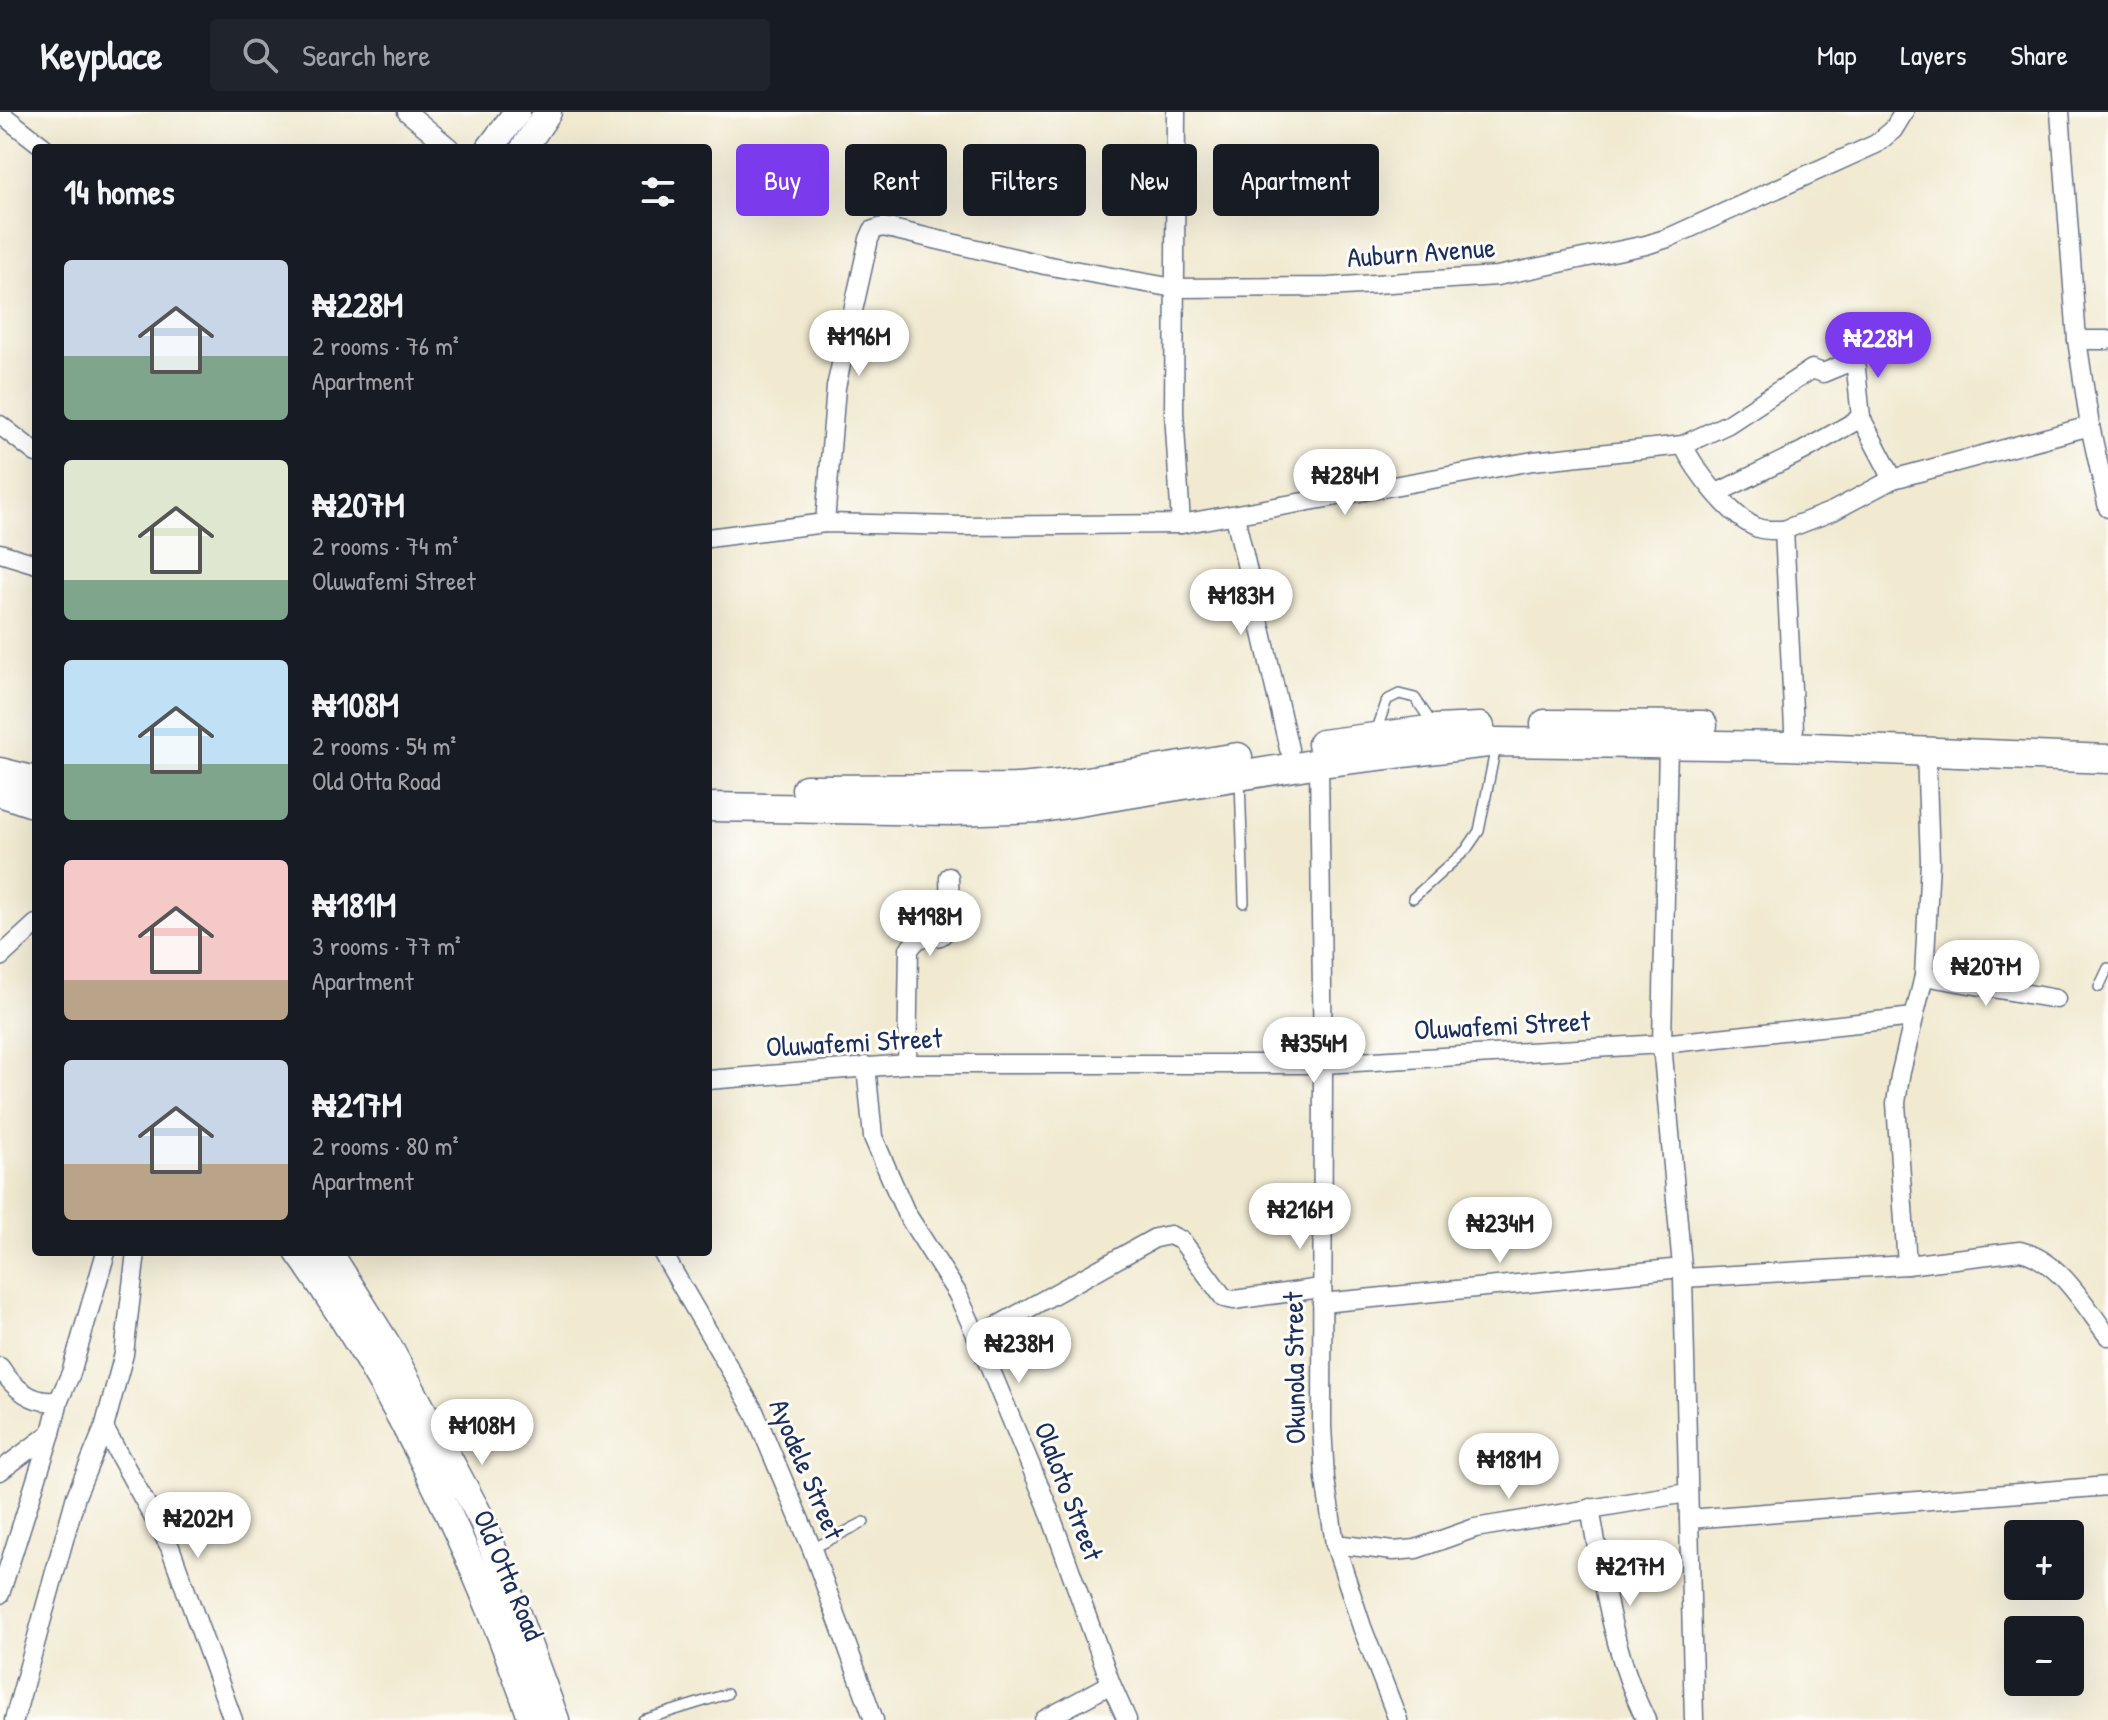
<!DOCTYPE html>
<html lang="en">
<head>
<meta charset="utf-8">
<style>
	body { margin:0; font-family:"Patrick Hand",sans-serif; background:#20242c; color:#f1f3f6; height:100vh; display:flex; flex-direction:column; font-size:30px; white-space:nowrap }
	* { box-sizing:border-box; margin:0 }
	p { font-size:26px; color:#9ea1a6 }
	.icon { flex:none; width:44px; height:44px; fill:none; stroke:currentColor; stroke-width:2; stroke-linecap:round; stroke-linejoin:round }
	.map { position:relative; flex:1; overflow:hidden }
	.drawer { position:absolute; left:32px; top:32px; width:680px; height:1112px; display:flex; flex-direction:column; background:#171b24; border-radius:8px; box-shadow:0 8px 32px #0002 }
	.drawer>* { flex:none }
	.banner { position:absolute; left:736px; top:32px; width:760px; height:72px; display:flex; gap:16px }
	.controls { position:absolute; left:2004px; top:1408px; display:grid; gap:16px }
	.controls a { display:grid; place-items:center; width:80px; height:80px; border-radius:8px; background:#171b24; box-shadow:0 8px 32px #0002; font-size:40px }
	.price { position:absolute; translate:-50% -68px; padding:0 18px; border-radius:28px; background:#fff; color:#222; font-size:26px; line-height:52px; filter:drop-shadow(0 2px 4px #0008) }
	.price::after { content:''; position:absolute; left:50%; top:48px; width:24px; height:18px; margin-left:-12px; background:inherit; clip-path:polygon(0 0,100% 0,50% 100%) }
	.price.on { background:#7c3aed; color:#fff }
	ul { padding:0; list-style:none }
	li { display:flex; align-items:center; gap:24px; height:200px; padding:0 32px }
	li span { display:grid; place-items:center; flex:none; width:224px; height:160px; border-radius:8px; color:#555 }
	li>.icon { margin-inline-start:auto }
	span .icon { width:96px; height:96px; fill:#fffc; stroke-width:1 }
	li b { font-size:34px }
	h2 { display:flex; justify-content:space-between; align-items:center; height:96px; padding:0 32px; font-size:34px }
	.chip { padding:0 28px; border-radius:8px; background:#171b24; box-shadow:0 8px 32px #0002; font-size:28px; line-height:72px }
	.chip.on { background:#7c3aed; color:#fff }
	header { display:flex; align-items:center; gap:48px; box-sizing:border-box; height:112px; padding:0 40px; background:#171b24; border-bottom:2px solid #363941 }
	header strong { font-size:38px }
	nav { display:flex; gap:44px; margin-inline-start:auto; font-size:28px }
	.search { width:560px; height:72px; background:#20242c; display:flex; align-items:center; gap:20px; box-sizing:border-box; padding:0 28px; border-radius:8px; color:#9ea1a6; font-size:30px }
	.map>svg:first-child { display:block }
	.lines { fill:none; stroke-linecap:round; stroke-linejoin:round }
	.lane-casing { stroke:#667086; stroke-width:12 }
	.street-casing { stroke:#667086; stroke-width:21 }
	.secondary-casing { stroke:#667086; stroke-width:29 }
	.primary-casing { stroke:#667086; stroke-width:31 }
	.lane { stroke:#fff; stroke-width:9 }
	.street { stroke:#fff; stroke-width:18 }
	.secondary { stroke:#fff; stroke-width:26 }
	.primary { stroke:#fff; stroke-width:28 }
	.labels { text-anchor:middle; stroke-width:6; stroke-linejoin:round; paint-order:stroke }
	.street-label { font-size:28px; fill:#1b2f5e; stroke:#fdfcf7 }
</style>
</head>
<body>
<header>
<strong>Keyplace</strong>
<div class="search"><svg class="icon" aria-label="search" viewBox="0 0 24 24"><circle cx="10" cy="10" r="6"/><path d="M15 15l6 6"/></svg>Search here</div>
<nav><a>Map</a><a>Layers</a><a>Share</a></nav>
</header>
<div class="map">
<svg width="2108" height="1608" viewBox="0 0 2108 1608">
	<rect width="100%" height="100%" fill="#fdfcf7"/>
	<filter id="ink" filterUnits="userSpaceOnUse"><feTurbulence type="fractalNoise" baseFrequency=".0125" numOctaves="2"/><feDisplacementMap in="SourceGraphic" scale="16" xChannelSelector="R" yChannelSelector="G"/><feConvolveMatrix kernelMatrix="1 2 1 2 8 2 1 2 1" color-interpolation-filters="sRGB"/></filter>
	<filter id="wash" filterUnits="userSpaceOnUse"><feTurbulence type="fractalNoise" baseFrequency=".006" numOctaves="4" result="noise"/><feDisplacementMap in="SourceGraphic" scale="32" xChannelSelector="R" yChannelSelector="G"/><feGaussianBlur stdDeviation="1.8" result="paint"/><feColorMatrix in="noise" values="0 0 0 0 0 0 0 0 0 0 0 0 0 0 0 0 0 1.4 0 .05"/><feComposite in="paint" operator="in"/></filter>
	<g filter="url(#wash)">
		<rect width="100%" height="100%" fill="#f1ead1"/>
	</g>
	<g filter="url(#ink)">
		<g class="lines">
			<!-- lane casing -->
			<g class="lane-casing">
				<g id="lane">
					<path d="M1376,620L1387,588L1399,582L1415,586L1434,614"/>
					<path d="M1240,667L1244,791"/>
					<path d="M1413,786L1466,738L1479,719L1496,634"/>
					<path d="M2099,875L2108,856"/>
					<path d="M812,1437L864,1410"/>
					<path d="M643,1608L727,1582"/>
				</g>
			</g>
			<!-- street casing -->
			<g class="street-casing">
				<g id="street">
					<path d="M407,0L450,36"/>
					<path d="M1176,0L1174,300L1181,412"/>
					<path d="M2060,0L2077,228L2090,314L2108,396"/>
					<path d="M0,1L45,36"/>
					<path d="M2077,228H2108"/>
					<path d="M0,313L36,341"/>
					<path d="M1683,333L1728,312L1812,257L1823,261L1847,251L1853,252L1856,257L1861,306L1893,367"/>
					<path d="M1717,381L1803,339L1861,306"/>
					<path d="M1235,404L1289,637"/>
					<path d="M825,411L836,275L869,127L873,118L883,115L1045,153L1174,176L1329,175L1497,164L1646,133L1668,126L1876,32L1893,18L1904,0"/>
					<path d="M1784,418L1833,399L1893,367L2090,314"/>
					<path d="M708,426L825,411L961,414L1181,412L1533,349L1683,333C1695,358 1731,406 1758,416C1766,419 1776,418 1784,418L1794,617"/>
					<path d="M0,441L36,452"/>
					<path d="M1668,631L1662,932L1683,1166L1694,1608"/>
					<path d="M1319,651L1323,952L1322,1314L1325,1367L1335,1432L1362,1515L1398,1608"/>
					<path d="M0,845L36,812"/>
					<path d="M1924,864L2056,887"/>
					<path d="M907,952L909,837L919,826C925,825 934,826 940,824C953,819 949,778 949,765"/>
					<path d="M866,954L873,1025L906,1101L957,1181L977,1225L1047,1393L1111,1572L1127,1608"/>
					<path d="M708,968L907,952H1323L1662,932L1914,905"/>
					<path d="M662,1140L754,1299L812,1437L874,1608"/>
					<path d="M1907,1153L1896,991L1900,964L1924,864L1930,749L1926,638"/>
					<path d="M1683,1166L1907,1153L2020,1139C2060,1148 2084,1193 2108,1224"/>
					<path d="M1322,1191L1682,1156"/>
					<path d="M977,1225L1155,1126L1170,1123L1182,1129L1224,1186L1234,1188L1321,1176"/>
					<path d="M0,1255C13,1276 34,1294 59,1288L51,1321L0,1359"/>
					<path d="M59,1288L71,1261L106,1140"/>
					<path d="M104,1316L170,1435L233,1608"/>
					<path d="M1590,1396C1603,1468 1613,1542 1646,1608"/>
					<path d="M1689,1407L2108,1374"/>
					<path d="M1335,1432L1393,1439L1416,1437L1475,1416L1687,1381"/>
					<path d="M0,1482L51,1321"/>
					<path d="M14,1608L76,1384L104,1316L124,1242L136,1140"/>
					<path d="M1044,1608L1111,1572"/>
				</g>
			</g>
			<!-- secondary casing -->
			<g class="secondary-casing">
				<g id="secondary">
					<path d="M490,36L517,0"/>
					<path d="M524,36L548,0"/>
					<path d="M298,1140C400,1283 474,1443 532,1608"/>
					<path d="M329,1140L390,1237L483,1410L556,1608"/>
				</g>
			</g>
			<!-- primary casing -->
			<g class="primary-casing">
				<g id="primary">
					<path d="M1545,612L1703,613"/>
					<path d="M1322,632L1436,617L1480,615"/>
					<path d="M0,660L36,669"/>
					<path d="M806,677L1020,676L1080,670L1238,645"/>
					<path d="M0,680L36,692"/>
					<path d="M708,695L953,699L1042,696L1319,651L1496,630L1787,634L2108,647"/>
				</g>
			</g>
			<!-- lane -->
			<use href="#lane" class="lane"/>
			<!-- street -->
			<use href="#street" class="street"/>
			<!-- secondary -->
			<use href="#secondary" class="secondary"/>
			<!-- primary -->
			<use href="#primary" class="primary"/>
		</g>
	</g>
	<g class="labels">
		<!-- street labels -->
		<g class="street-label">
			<text transform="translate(1421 140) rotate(-4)" y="10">Auburn Avenue</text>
			<text transform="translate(1502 913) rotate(-3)" y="10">Oluwafemi Street</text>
			<text transform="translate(854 930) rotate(-3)" y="10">Oluwafemi Street</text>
			<text transform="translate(1294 1256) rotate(-91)" y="10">Okunola Street</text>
			<text transform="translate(807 1357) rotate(67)" y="10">Ayodele Street</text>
			<text transform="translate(1069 1379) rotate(69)" y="10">Olaloto Street</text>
			<text transform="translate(509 1463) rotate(67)" y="10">Old Otta Road</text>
		</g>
	</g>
</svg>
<div class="controls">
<a>+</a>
<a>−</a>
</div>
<b class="price" style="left:859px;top:266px">₦196M</b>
<b class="price on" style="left:1878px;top:268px">₦228M</b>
<b class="price" style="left:1345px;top:405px">₦284M</b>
<b class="price" style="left:1241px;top:525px">₦183M</b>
<b class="price" style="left:930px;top:846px">₦198M</b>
<b class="price" style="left:1986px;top:896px">₦207M</b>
<b class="price" style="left:1314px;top:973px">₦354M</b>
<b class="price" style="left:1300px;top:1139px">₦216M</b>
<b class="price" style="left:1500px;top:1153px">₦234M</b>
<b class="price" style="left:1019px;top:1273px">₦238M</b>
<b class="price" style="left:482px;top:1355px">₦108M</b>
<b class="price" style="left:1509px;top:1389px">₦181M</b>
<b class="price" style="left:198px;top:1448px">₦202M</b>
<b class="price" style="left:1630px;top:1496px">₦217M</b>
<div class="banner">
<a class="chip on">Buy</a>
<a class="chip">Rent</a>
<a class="chip">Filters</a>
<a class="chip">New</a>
<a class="chip">Apartment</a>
</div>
<section class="drawer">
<h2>14 homes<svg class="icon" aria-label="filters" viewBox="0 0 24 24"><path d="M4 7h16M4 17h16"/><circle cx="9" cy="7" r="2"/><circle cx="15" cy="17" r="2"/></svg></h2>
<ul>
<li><span style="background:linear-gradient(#c9d6e8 60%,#7fa58c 0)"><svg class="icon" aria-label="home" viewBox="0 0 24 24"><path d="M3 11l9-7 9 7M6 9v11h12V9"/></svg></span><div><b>₦228M</b><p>2 rooms · 76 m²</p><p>Apartment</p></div></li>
<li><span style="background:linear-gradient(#dfe7d0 75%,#7fa58c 0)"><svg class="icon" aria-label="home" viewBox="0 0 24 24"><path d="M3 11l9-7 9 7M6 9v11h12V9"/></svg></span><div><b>₦207M</b><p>2 rooms · 74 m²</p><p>Oluwafemi Street</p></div></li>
<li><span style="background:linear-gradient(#bfe0f5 65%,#7fa58c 0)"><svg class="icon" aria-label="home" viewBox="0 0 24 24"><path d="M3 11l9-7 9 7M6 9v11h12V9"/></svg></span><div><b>₦108M</b><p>2 rooms · 54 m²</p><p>Old Otta Road</p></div></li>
<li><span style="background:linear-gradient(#f6c9c9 75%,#b9a48a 0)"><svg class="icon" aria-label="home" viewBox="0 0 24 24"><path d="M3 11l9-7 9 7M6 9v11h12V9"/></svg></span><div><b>₦181M</b><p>3 rooms · 77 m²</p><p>Apartment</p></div></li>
<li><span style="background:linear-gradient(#c9d6e8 65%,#b9a48a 0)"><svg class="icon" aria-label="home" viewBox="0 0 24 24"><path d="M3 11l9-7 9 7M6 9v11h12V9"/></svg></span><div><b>₦217M</b><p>2 rooms · 80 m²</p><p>Apartment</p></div></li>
</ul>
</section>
</div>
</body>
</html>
